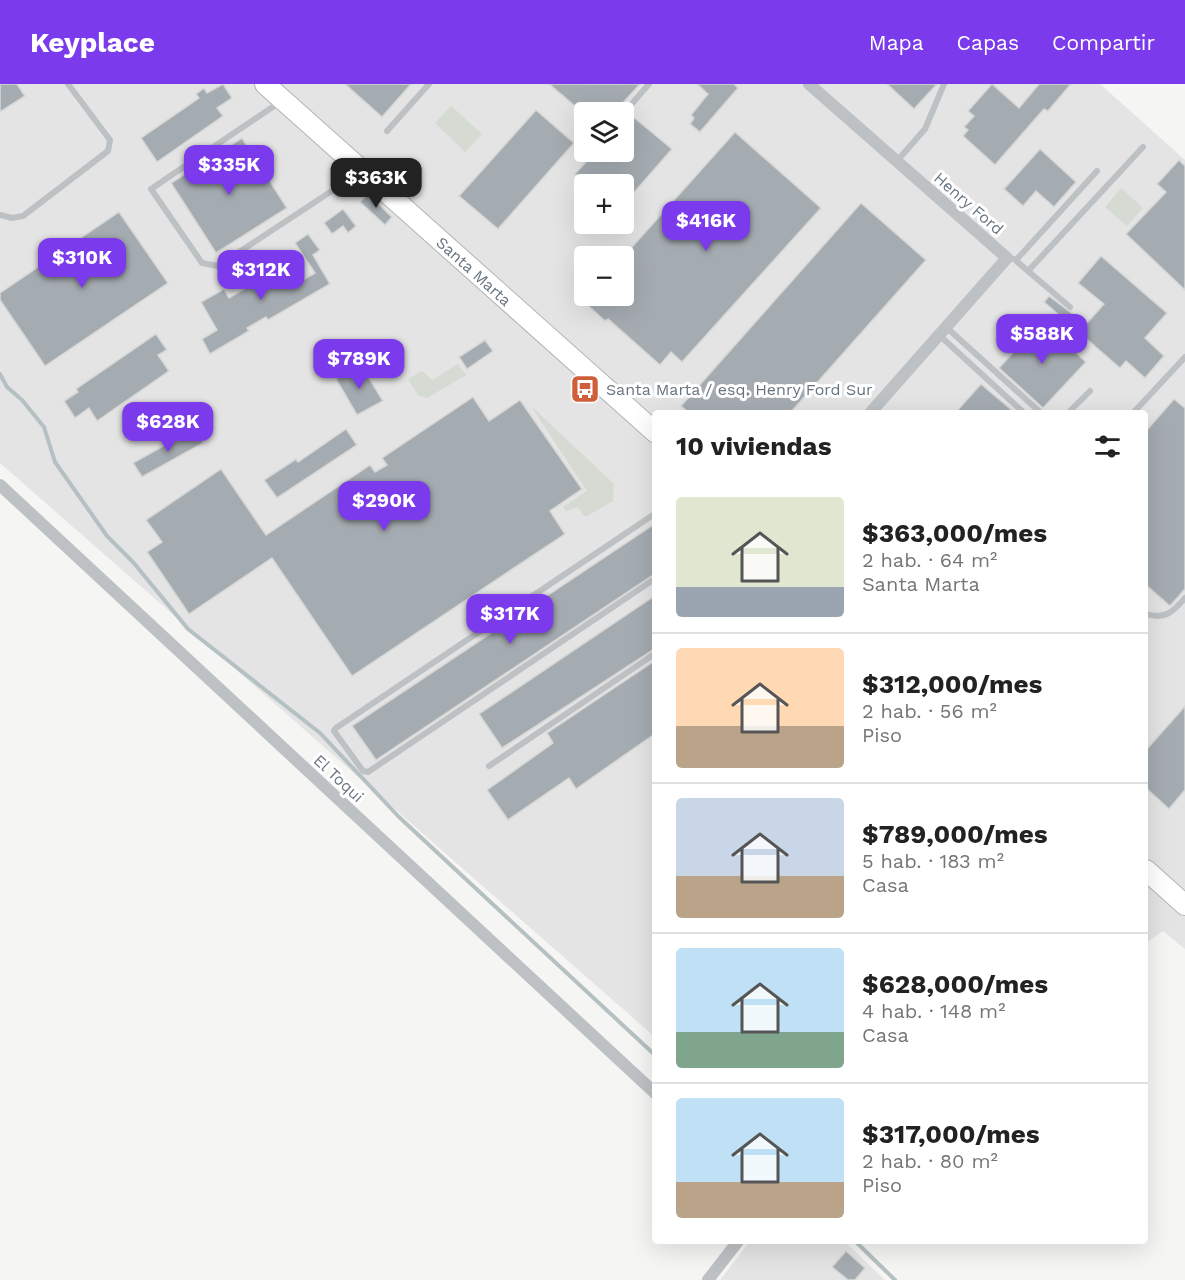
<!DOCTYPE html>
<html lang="es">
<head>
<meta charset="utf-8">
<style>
	body { margin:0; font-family:"Work Sans",sans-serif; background:#f2f2f2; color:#222; height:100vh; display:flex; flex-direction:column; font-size:22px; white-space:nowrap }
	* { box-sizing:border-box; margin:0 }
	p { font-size:20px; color:#767676 }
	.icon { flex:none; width:33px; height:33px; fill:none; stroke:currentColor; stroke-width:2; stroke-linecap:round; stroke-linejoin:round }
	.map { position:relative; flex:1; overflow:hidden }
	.details { position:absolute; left:652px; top:326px; width:496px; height:834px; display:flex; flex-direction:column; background:#fff; border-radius:6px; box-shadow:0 6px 24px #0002 }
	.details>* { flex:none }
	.fabs { position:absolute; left:574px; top:18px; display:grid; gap:12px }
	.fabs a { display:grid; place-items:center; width:60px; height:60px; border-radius:6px; background:#fff; box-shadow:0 6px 24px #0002; font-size:30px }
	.price { position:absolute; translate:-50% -51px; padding:0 14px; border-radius:12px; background:#7c3aed; color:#fff; font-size:20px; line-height:39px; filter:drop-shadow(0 2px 3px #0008) }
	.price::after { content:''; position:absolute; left:50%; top:36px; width:18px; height:14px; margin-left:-9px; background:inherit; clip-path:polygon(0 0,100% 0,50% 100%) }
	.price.on { background:#222; color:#fff }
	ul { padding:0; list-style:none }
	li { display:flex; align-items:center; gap:18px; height:150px; padding:0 24px }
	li+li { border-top:2px solid #e0e0e0 }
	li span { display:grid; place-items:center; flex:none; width:168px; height:120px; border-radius:6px; color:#555 }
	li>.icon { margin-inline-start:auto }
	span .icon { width:72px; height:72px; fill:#fffc; stroke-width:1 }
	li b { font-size:26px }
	h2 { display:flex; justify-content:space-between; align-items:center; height:72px; padding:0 24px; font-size:26px }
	header { display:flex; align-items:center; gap:36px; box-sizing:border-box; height:84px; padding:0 30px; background:#7c3aed; color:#fff }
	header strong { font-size:28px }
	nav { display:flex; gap:33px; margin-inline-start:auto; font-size:21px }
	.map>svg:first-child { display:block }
	.built { fill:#e3e4e3; fill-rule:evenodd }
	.green { fill:#d5dad2 }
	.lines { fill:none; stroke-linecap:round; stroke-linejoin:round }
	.stream { stroke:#b5c0c3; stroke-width:4 }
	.building { fill:#a5acb1; stroke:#d7d7d5; stroke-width:1.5 }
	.primary-casing { stroke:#b1b5b8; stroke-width:22 }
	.service { stroke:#bdc1c4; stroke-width:6 }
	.minor { stroke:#bdc1c4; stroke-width:12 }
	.primary { stroke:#fff; stroke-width:20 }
	.labels { text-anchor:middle; stroke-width:6; stroke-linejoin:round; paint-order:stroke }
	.street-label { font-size:16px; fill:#687580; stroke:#fff }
	.poi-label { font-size:16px; fill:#687580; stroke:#fff; text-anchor:start }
</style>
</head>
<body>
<header>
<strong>Keyplace</strong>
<nav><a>Mapa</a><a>Capas</a><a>Compartir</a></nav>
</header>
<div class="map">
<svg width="1185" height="1196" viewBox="0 0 1185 1196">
	<rect width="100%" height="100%" fill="#f5f5f3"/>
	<!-- built -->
	<g class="built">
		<path d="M0,0H1100L1185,76V865L1163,847L1146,859V328H656L655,953L0,379ZM585,28H624V68H585ZM585,100H624V140H585ZM585,172H624V212H585Z"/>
		<path d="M751,1156L844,1157L885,1196H720Z"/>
	</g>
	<!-- green -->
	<g class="green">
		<path d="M451,22L482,50L465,68L435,39Z"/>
		<path d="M1121,104L1143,124L1127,142L1105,123Z"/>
		<path d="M458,280L466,291L427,314L418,311L408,295L422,287L432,296Z"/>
		<path d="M531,322L614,400L613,417L587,432H584L578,423L566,427L563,423L587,407Z"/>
	</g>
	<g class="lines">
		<!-- stream -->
		<g class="stream">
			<path d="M0,290L7,303L22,316L44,343L55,378L107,452L133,478L188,545L320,649L399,733L656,972"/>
			<path d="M854,1156L895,1196"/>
		</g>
	</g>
	<!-- building -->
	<g class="building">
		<path d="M0,0H17L25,12L0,28Z"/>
		<path d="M223,0L232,14L217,24L223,32L157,78L141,54L199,14L196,10L204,4L207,9Z"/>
		<path d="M345,0H411L382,33Z"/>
		<path d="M549,0H640L621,21L626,27L672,65L624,120V100H587L575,90L595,68H624V28H582Z"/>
		<path d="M697,0H734L738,4L700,48L690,40L694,34L691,31L708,10Z"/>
		<path d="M887,0H937L914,25Z"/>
		<path d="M992,0L1019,24L1039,0H1071L1048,27L1044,25L995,81L963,52L968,46L964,43L974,32L968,27Z"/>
		<path d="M536,26L574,59L498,145L459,112Z"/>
		<path d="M735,48L821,124L682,278L671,268L660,281L608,235L605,237L583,217L588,212H624V172Z"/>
		<path d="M242,54L287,124L216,169L171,99Z"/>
		<path d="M1040,65L1076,98L1054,123L1036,107L1023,122L1004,105Z"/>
		<path d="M1179,76L1185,82V206L1126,150L1166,108L1157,100Z"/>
		<path d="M368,110L392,133L385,141L360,118Z"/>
		<path d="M861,119L926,176L791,328H688L681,322Z"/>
		<path d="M343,125L356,142L348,149L343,142L332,150L324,139Z"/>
		<path d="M119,128L168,199L45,282L0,216V209Z"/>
		<path d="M308,150L320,166L313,171L330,200L268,236L266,233L247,244L249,247L210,270L202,255L217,246L201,218L224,205L229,214L265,193L270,201L292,189L298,199L315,189L295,159Z"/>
		<path d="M1101,172L1167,229L1145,254L1164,272L1145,294L1126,277L1120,284L1044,218L1049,212L1086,240L1104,220L1078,199Z"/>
		<path d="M1042,237L1086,278L1043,324L999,284Z"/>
		<path d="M156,250L167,266L158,271L169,287L97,337L89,324L75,334L64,317L78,308L76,305Z"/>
		<path d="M485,256L493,267L467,285L459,273Z"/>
		<path d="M361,281L383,317L357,331L336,295Z"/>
		<path d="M981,300L1014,328H956Z"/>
		<path d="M473,313L489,337L520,316L582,405L550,427L565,450L352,592L272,474L189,530L147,468L162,458L146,436L221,385L266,451L370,381L375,388L387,381L382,374Z"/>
		<path d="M1174,315L1185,324V505L1170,522L1146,501V347Z"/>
		<path d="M195,344L203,359L142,393L133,379Z"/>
		<path d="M346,345L357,361L277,414L264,396L296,375L298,378Z"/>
		<path d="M656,439V489L376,676L352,642Z"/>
		<path d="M656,511V564L502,664L479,630Z"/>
		<path d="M656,576V649L576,705L569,694L508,736L487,706L553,659L547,649Z"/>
		<path d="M1185,622V706L1169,725L1146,704V666Z"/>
		<path d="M846,1167L865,1184L855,1196H848L832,1183Z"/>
	</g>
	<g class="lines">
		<!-- primary casing -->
		<g class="primary-casing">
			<g id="primary">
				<path d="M265,0L656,349"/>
				<path d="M1146,786L1185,821"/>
			</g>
		</g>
		<!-- service -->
		<g class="service">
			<path d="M280,18L151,105L202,179L218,182L359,89"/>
			<path d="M629,23L649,0"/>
			<path d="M387,47L429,0"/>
			<path d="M897,77L925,45L944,0"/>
			<path d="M0,131L12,134L23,132L108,67L110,56L68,0"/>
			<path d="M1014,175L1070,223"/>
			<path d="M1017,175L1097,87"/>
			<path d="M1029,186L1143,63"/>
			<path d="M946,243L1040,328"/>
			<path d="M939,251L1023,328"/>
			<path d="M1069,328L1090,307"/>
			<path d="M1134,328L1185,273"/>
			<path d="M656,429L336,644L334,647L363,687L368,688L656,494"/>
			<path d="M1146,530C1165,536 1173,528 1185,514"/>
			<path d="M489,682L656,569"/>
		</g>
		<!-- minor -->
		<g class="minor">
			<path d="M809,0L1007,174L871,328"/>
			<path d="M0,401L656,1010"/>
			<path d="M708,1196L739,1156"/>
		</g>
		<!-- primary -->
		<use href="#primary" class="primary"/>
	</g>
	<!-- icons -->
	<defs>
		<g id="bus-square" transform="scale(1.5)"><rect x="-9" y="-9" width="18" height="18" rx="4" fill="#ce5f3a" stroke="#fff"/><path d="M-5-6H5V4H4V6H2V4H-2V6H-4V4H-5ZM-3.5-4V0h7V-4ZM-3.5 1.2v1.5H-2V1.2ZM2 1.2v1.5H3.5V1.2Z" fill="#fff"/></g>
	</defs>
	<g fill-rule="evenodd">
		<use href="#bus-square" x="585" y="305"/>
	</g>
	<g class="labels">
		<!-- street labels -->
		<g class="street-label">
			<text transform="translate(969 119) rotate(41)" y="6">Henry Ford</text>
			<text transform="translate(474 187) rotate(42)" y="6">Santa Marta</text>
			<text transform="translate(339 694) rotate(43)" y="6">El Toqui</text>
		</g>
		<!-- poi labels -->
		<g class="poi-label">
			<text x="606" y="311">Santa Marta / esq. Henry Ford Sur</text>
		</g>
	</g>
</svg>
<div class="fabs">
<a><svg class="icon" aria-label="layers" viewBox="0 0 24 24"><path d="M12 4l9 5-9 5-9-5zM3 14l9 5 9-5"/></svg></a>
<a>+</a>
<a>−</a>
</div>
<b class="price" style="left:229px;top:112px">$335K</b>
<b class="price on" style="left:376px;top:125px">$363K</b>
<b class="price" style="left:706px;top:168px">$416K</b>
<b class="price" style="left:82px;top:205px">$310K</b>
<b class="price" style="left:261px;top:217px">$312K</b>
<b class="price" style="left:1042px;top:281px">$588K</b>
<b class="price" style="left:359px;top:306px">$789K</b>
<b class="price" style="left:168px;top:369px">$628K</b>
<b class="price" style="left:384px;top:448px">$290K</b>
<b class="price" style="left:510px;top:561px">$317K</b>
<section class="details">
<h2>10 viviendas<svg class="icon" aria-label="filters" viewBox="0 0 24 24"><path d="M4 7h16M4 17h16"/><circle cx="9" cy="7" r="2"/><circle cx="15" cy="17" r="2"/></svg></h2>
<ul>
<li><span style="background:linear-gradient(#dfe7d0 75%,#9aa5b1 0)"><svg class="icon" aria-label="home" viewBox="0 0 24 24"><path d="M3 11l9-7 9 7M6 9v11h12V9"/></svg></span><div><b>$363,000/mes</b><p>2 hab. · 64 m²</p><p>Santa Marta</p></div></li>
<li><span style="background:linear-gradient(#ffd9b3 65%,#b9a48a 0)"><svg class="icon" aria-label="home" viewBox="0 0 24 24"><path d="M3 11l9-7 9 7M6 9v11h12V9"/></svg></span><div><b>$312,000/mes</b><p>2 hab. · 56 m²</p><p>Piso</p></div></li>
<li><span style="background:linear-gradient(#c9d6e8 65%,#b9a48a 0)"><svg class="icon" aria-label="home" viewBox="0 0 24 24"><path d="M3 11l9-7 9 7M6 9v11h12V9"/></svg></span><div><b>$789,000/mes</b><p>5 hab. · 183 m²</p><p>Casa</p></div></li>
<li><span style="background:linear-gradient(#bfe0f5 70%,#7fa58c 0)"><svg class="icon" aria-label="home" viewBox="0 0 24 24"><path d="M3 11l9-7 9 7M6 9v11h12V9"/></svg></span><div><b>$628,000/mes</b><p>4 hab. · 148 m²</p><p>Casa</p></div></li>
<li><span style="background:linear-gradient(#bfe0f5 70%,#b9a48a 0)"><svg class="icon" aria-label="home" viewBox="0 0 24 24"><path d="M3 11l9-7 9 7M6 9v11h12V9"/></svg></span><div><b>$317,000/mes</b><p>2 hab. · 80 m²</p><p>Piso</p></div></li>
</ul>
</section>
</div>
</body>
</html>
